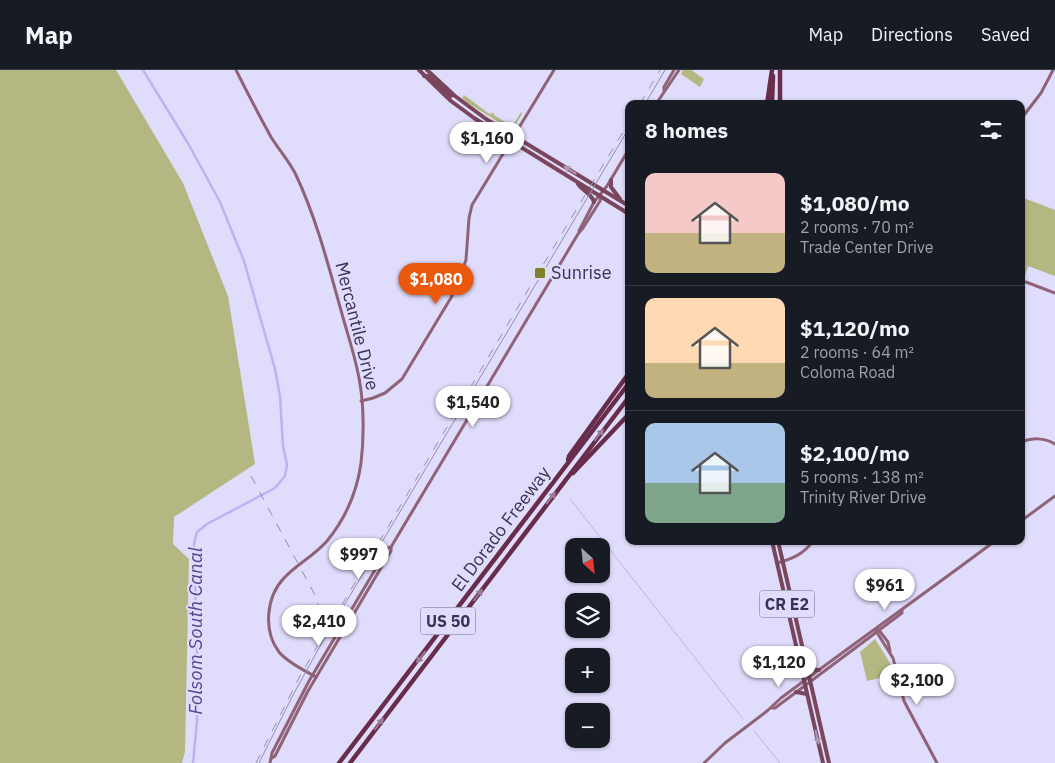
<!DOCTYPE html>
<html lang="en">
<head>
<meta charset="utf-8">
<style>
	body { margin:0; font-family:"IBM Plex Sans",sans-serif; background:#20242c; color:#f1f3f6; height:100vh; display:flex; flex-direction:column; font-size:19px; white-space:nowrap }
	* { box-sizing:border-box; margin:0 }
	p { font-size:16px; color:#9ea1a6 }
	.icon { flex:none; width:28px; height:28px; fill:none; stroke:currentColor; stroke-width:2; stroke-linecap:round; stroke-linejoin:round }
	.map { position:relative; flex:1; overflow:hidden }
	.drawer { position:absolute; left:625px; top:30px; width:400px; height:445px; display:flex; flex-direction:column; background:#171b24; border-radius:10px; box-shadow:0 1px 4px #0004 }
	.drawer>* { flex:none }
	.needle { width:32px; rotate:153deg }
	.fabs { position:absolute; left:565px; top:468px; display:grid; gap:10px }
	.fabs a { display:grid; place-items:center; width:45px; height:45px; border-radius:10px; background:#171b24; box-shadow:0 1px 4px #0004; font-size:25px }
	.price { position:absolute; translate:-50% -42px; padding:0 11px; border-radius:18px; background:#fff; color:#222; font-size:16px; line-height:32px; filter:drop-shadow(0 1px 2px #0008) }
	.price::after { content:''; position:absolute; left:50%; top:30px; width:15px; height:11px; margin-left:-8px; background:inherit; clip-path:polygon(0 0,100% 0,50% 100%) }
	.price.current { background:#ea580c; color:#fff }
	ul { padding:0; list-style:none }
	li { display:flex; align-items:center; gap:15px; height:125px; padding:0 20px }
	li+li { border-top:1px solid #363941 }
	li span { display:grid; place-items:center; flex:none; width:140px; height:100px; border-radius:10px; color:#555 }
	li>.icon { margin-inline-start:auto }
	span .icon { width:60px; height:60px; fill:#fffc; stroke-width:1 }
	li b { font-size:21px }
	h2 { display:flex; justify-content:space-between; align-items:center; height:60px; padding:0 20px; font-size:21px }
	header { display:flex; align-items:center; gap:30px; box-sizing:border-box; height:70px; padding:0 25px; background:#171b24; border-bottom:1px solid #363941 }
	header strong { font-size:24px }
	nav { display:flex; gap:28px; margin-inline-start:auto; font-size:18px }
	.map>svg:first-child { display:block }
	.green { fill:#b4b782 }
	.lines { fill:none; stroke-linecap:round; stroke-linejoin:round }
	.stream { stroke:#bcb3f3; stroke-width:1 }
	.canal { stroke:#bcb3f3; stroke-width:2.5 }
	.secondary { stroke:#8f6377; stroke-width:3 }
	.primary { stroke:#79465e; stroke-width:4 }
	.highway { stroke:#672d4a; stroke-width:4.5 }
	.tram { stroke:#928eac; stroke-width:1 }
	.rail { stroke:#928eac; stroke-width:1; stroke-dasharray:9 9; stroke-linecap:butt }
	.oneway { fill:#b298b4 }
	.oneway2 { fill:#9d7c9a }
	.poi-dot { fill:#7d8029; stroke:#e0dcfb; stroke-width:2 }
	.labels { text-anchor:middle; stroke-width:4; stroke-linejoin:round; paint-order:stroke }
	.shield { fill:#e0dcfb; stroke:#6a6684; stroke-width:1 }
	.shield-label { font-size:16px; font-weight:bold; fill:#383351 }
	.poi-label { font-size:18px; fill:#383351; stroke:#e0dcfb; text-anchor:start }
	.street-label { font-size:18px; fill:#383351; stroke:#e0dcfb }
	.water-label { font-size:19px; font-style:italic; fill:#554490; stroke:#e0dcfb }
</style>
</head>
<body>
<header>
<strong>Map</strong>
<nav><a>Map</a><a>Directions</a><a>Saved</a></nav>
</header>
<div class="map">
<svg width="1055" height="693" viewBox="0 0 1055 693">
	<rect width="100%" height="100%" fill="#e0dcfb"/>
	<!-- green -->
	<g class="green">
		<path d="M0,0H116L183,113L228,226L255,394L174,447L173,474L189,489L185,682L182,693H0Z"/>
		<path d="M683,0H691L704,9L700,17L681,4Z"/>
		<path d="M464,25L488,43L491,44L493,42L494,45L510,55H513L521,42L522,44L513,59L511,60L468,33L462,28Z"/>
		<path d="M1021,127L1055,140V206L1028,196L1023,213L1021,212Z"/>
		<path d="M875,569L890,593L894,605L867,611L860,582Z"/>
	</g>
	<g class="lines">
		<!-- stream -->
		<g class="stream">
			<path d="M571,430L743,649"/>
			<path d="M755,662L780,693"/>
		</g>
		<!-- canal -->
		<path class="canal" d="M143,0L189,75L220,132L244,191L275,299L280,326L283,376L287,395L285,406L275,418L207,454L197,462L194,474L198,618L197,651L193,693"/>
		<!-- secondary -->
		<g class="secondary">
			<path d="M236,0C247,22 259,45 271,67C279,80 289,91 296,105C318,152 330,202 344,251C350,272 357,293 360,314C364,337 364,369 361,393C357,422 345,449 327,471C314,486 297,494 284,508C266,527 263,561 279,582C288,593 304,600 316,607"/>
			<path d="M664,20V17L674,0"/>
			<path d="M656,34L679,0"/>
			<path d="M1021,49L1041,23L1053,0"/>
			<path d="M579,161L594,132L607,116L629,79"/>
			<path d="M1026,212L1055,223"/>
			<path d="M361,331L373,328L385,323L402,309L452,226L466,190L469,148L472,135L554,0"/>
			<path d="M1021,372C1033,368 1043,367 1055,374"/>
			<path d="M1021,451L1055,426"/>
			<path d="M777,493C792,489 804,484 813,471"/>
			<path d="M878,559L888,572L890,581"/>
			<path d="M876,561L893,588L904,631L937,693"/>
			<path d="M772,638H775L902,543V541"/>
			<path d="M272,688L275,686L308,621L391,481V477L578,164L583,158L600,131L601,126"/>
			<path d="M270,693L272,683L309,611L388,478L391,477"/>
			<path d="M704,693L725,673L767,641L781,628C852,575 924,524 995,471"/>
		</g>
		<!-- primary -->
		<g class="primary">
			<path d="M419,0L451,31L474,48L629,144"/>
			<path d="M427,0L455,26L486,49L629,136"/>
			<path d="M424,6H428L451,26"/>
			<path d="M611,110V117L620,129"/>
			<path d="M578,114C583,121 592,124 594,132"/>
			<path d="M772,471L823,693"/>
			<path d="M778,471L829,693"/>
			<path d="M808,599L819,600"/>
			<path d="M796,622L807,624"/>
		</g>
		<!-- highway -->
		<g class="highway">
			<path d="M767,34L772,0"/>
			<path d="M772,34L773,6"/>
			<path d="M780,34V0"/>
			<path d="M627,143L629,145"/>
			<path d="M568,390L569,386L629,303"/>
			<path d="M573,403L629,344"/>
			<path d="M339,693L629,313"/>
			<path d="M350,693L629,327"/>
		</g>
		<!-- tram -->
		<g class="tram">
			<path d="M645,34L665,0"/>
			<path d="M259,693L293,625L324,569L629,58"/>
		</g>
		<!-- rail -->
		<g class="rail">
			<path d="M640,34L660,0"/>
			<path d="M251,406L316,527L322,549L320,567"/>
			<path d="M256,693L301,604L531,215L629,52"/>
		</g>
	</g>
	<!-- one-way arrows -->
	<defs><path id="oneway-solid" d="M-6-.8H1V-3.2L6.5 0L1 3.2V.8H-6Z" transform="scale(1.25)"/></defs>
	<g class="oneway">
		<use href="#oneway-solid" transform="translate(570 100) rotate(-149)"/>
		<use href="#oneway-solid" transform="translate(817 667) rotate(77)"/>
	</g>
	<g class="oneway2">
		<use href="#oneway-solid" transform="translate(599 365) rotate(-53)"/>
		<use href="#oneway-solid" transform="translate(551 428) rotate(-53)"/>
		<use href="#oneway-solid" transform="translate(478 525) rotate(-53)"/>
		<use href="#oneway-solid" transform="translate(421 587) rotate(127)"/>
		<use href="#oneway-solid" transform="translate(379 654) rotate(-53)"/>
	</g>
	<!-- markers -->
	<rect class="poi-dot" x="534" y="197" width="12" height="12" rx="2.5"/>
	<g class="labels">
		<!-- shield labels -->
		<g class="shield">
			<rect x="759.5" y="520.5" width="55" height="27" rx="4"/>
			<rect x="420.5" y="537.5" width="55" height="27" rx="4"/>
		</g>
		<g class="shield-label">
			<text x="787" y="540">CR E2</text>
			<text x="448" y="557">US 50</text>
		</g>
		<!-- poi labels -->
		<g class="poi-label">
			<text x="551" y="209">Sunrise</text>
		</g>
		<!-- street labels -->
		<g class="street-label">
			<text transform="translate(357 256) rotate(76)" y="6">Mercantile Drive</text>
			<text transform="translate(501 459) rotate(-53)" y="6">El Dorado Freeway</text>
		</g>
		<!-- water labels -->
		<g class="water-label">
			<text transform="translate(195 561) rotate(-90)" y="7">Folsom South Canal</text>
		</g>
	</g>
</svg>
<div class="fabs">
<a><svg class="needle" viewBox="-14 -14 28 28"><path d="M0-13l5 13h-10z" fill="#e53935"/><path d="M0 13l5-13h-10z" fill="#9ea1a6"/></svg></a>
<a><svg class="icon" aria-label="layers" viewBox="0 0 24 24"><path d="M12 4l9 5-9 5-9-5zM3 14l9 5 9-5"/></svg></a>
<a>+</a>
<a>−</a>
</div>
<b class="price" style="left:487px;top:94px">$1,160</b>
<b class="price current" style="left:436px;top:235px">$1,080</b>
<b class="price" style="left:473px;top:358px">$1,540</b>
<b class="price" style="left:359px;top:510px">$997</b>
<b class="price" style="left:885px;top:541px">$961</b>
<b class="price" style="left:319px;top:577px">$2,410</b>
<b class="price" style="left:779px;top:618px">$1,120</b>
<b class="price" style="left:917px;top:636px">$2,100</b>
<section class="drawer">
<h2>8 homes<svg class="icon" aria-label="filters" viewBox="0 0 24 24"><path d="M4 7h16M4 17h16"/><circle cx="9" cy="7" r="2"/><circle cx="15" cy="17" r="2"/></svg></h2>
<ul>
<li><span style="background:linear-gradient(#f6c9c9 60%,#c2b280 0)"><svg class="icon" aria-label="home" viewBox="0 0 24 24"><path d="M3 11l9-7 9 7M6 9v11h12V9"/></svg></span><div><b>$1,080/mo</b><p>2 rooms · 70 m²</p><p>Trade Center Drive</p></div></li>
<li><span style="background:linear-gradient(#ffd9b3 65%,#c2b280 0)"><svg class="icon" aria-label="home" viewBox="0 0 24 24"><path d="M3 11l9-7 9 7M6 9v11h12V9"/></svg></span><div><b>$1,120/mo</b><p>2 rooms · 64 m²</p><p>Coloma Road</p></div></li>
<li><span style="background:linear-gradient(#a9c7e8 60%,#7fa58c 0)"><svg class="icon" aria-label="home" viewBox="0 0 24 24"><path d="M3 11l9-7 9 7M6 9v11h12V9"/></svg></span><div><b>$2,100/mo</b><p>5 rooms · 138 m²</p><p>Trinity River Drive</p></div></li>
</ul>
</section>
</div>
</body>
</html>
